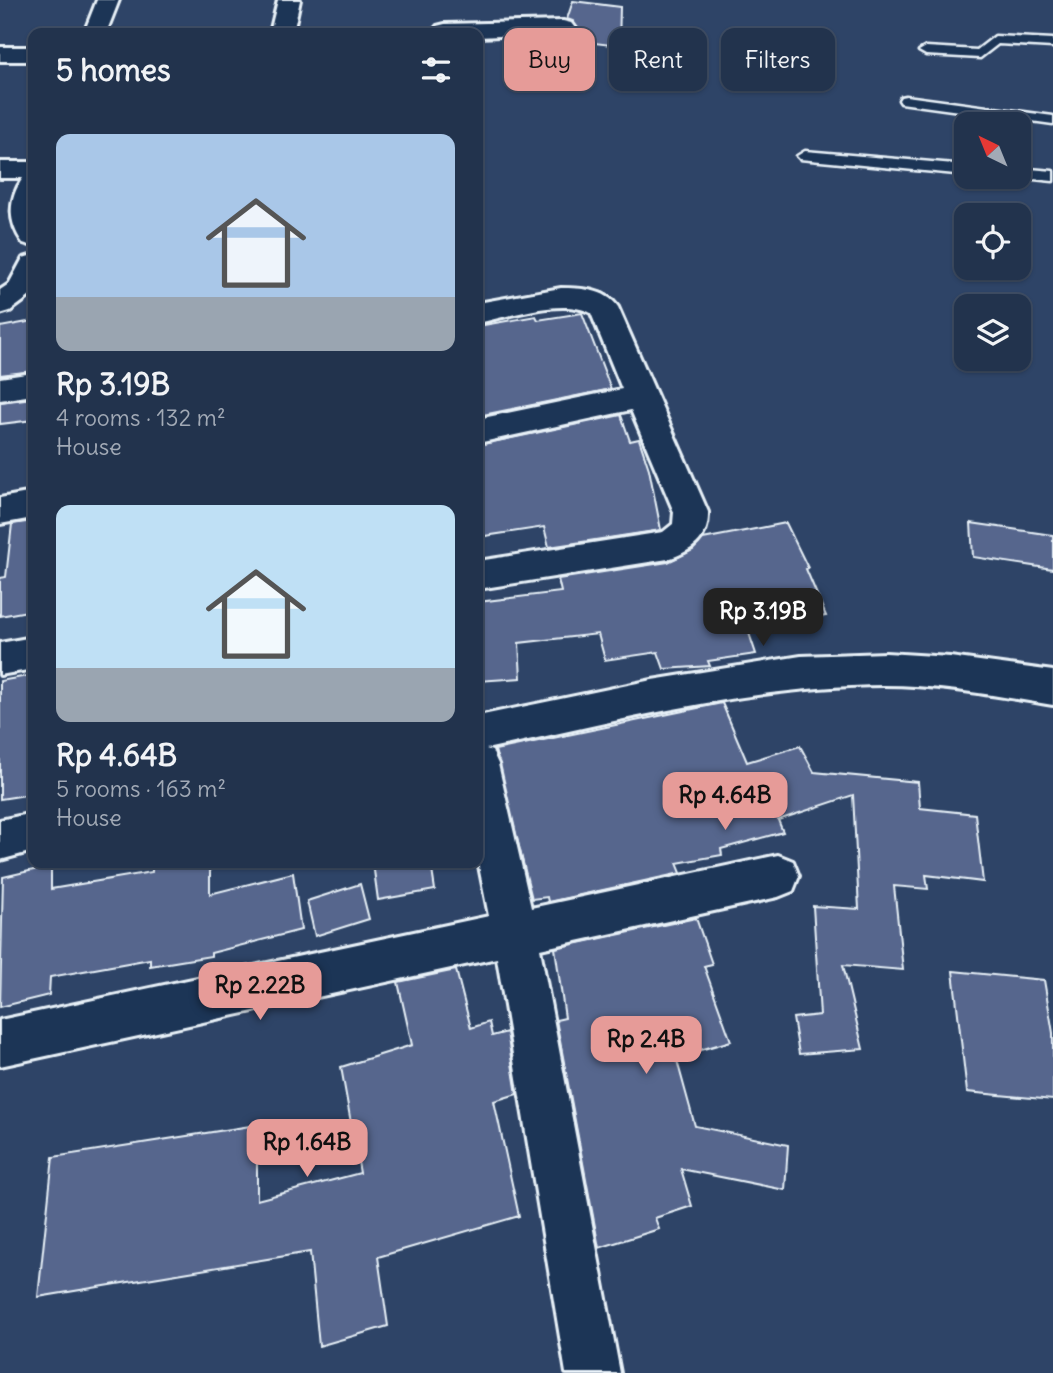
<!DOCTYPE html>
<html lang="en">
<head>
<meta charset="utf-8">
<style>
	body { margin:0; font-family:Delius,sans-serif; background:#2e3f57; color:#f1f3f6; height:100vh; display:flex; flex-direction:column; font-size:26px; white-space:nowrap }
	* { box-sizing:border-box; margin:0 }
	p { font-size:23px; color:#a2aab6 }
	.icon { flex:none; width:38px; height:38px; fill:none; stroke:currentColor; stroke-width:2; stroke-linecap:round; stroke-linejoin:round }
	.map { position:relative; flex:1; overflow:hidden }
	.drawer { position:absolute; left:28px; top:28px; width:455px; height:840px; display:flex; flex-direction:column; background:#22334d; border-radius:14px; box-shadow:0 2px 5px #0004,0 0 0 2px #3f4e65 }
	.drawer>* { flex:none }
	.top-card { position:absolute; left:504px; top:28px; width:443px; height:63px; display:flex; gap:14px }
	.needle { width:46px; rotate:317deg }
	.buttons { position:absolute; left:954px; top:112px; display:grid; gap:14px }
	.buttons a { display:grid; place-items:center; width:77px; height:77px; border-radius:14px; background:#22334d; box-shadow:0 2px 5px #0004,0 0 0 2px #3f4e65; font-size:35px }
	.price { position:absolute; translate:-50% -60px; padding:0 16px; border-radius:14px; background:#e69b98; color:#111; font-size:23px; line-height:46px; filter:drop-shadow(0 2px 4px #0008) }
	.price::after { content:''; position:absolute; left:50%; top:42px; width:21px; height:16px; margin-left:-10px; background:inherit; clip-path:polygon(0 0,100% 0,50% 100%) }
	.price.active { background:#222; color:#fff }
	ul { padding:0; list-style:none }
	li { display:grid; align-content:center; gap:14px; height:371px; padding:0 28px }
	li span { display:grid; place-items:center; height:217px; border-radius:14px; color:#555 }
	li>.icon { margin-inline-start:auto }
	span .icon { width:126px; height:126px; fill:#fffc; stroke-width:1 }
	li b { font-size:30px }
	h2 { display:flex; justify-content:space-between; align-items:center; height:84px; padding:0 28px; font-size:30px }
	.tag { padding:0 24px; border-radius:14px; background:#22334d; box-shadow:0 2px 5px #0004,0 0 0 2px #3f4e65; font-size:24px; line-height:63px }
	.tag.active { background:#e69b98; color:#111 }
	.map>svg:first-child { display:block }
	.building { fill:#56668d; stroke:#e8f1f8; stroke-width:2 }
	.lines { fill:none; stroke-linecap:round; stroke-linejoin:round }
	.service-casing { stroke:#e8f1f8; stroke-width:5 }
	.minor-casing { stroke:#e8f1f8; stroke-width:6 }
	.service { fill:#1d3557; fill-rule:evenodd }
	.minor { fill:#1d3557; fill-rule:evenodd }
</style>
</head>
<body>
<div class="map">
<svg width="1053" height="1373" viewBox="0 0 1053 1373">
	<rect width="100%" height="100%" fill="#2e4467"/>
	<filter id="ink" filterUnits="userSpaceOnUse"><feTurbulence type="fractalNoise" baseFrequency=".0143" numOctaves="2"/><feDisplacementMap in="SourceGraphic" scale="14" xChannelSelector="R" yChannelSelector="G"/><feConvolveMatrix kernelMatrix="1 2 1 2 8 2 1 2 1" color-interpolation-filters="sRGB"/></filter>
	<g filter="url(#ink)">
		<!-- building -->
		<g class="building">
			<path d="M573,1L620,7L619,46L561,39L562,36L573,35L578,28L573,21L567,19Z"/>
			<path d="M582,313L611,389L478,416V326L536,316L538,320Z"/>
			<path d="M33,321V371L0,375V327Z"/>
			<path d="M33,398V420L0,424V402Z"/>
			<path d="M621,415L630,441L639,439L649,469L661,530L549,547L544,527L478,537V445Z"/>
			<path d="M33,521V610L0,616V578L6,577L12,524Z"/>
			<path d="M786,523L808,568L806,569L826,616L748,630L756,654L708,661L710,666L664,669L658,652L605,660L598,634L519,643L521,678L478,681V602L561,592L558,579L668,562L693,550L703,539Z"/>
			<path d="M971,523L1053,535V569L973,557Z"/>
			<path d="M33,675V794L0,799V681Z"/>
			<path d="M722,703L747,762L800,746L814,772L918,782L920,808L975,814L983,882L926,875L928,889L894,886L903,970L843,965L863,1049L799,1054L793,1018L820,1015L813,906L859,909L853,795L778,820L783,832L721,849L722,855L677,863L681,873L548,902L547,897L532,899L495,750Z"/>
			<path d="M152,863H210V894L293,873L301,930L211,953V956L150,966V959L50,977L49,995L0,1007L3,877L51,866V889L152,872Z"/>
			<path d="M373,863H431L435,890L378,900Z"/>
			<path d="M360,884L369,919L315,936L307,901Z"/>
			<path d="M696,918L712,964L704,966L731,1041L676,1057L695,1126L788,1145L785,1190L681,1169L692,1206L655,1218L659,1229L599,1248L556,1020L565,1018L555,948Z"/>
			<path d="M456,970L471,1028L489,1022L492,1036L507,1032L517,1094L494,1101L519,1216L378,1257L388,1326L319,1346L310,1252L38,1297L53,1157L257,1125V1200L360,1173L341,1067L412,1045L398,982Z"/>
			<path d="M953,971L1044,980L1053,1033V1100L967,1092Z"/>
		</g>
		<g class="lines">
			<!-- service casing -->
			<g class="service-casing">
				<g id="service">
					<path d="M995,36L1053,39V47L998,44L980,58L926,55L919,51L926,47L977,50Z"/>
					<path d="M906,96L1053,116V124L901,103L899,100L901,97Z"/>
					<path d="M805,151L966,165V175L800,159L797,156Z"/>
					<path d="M1018,168L1053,171V181L1014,177H1018Z"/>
				</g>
			</g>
			<!-- minor casing -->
			<g class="minor-casing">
				<g id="minor">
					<path d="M97,0H119L106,33H84Z"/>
					<path d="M278,0H300L293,33H270Z"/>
					<path d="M563,21L571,23L575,28L571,33L478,37V33H435L433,31L437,26L445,24Z"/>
					<rect x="0" y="47" width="33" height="14"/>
					<path d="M0,162H33V246L23,243C8,222 8,200 23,178H0Z"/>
					<path d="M33,255V294L10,311L0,314V290L9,284L23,258Z"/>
					<path d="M561,288C580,288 606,289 618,307L708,512C709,539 692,551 668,559L478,589V561L663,532L673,524L674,512L631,410L478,443V419L622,389L591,313C563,297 508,317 478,323V303Z"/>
					<path d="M33,373V395L0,400V378Z"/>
					<path d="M33,492V518L0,524V498Z"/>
					<path d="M33,637V669L0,675V643Z"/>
					<path d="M886,653L950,657L1053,671V705C997,696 941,685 884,685C750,686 617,721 486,749L492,751L498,764L531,908L778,855L793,861L799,876L793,891L778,897L540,949L620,1373H566L497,958L0,1066V1020L489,916L478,861V716L652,680L801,656Z"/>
					<path d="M33,813V851L0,860V820Z"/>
				</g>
			</g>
			<!-- service -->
			<use href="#service" class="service"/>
			<!-- minor -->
			<use href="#minor" class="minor"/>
		</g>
	</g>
</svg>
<div class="buttons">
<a><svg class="needle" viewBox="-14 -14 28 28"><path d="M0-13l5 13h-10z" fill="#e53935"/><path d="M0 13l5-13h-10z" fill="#a2aab6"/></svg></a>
<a><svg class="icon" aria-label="locate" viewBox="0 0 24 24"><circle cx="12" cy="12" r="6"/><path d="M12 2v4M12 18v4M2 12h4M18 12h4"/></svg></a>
<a><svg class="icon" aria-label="layers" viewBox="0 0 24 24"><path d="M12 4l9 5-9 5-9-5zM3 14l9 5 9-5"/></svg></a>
</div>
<b class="price active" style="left:763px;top:648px">Rp 3.19B</b>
<b class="price" style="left:725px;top:832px">Rp 4.64B</b>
<b class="price" style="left:260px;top:1022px">Rp 2.22B</b>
<b class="price" style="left:646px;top:1076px">Rp 2.4B</b>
<b class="price" style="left:307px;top:1179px">Rp 1.64B</b>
<div class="top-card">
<a class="tag active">Buy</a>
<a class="tag">Rent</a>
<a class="tag">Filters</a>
</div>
<section class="drawer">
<h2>5 homes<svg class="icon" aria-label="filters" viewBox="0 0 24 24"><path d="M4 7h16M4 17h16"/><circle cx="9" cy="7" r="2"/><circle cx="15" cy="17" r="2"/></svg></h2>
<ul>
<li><span style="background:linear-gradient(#a9c7e8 75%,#9aa5b1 0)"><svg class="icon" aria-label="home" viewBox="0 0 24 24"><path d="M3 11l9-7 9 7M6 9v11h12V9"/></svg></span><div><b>Rp 3.19B</b><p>4 rooms · 132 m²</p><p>House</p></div></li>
<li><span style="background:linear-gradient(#bfe0f5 75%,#9aa5b1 0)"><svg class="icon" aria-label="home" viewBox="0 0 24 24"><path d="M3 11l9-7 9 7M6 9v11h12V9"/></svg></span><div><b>Rp 4.64B</b><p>5 rooms · 163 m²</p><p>House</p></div></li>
</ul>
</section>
</div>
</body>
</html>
